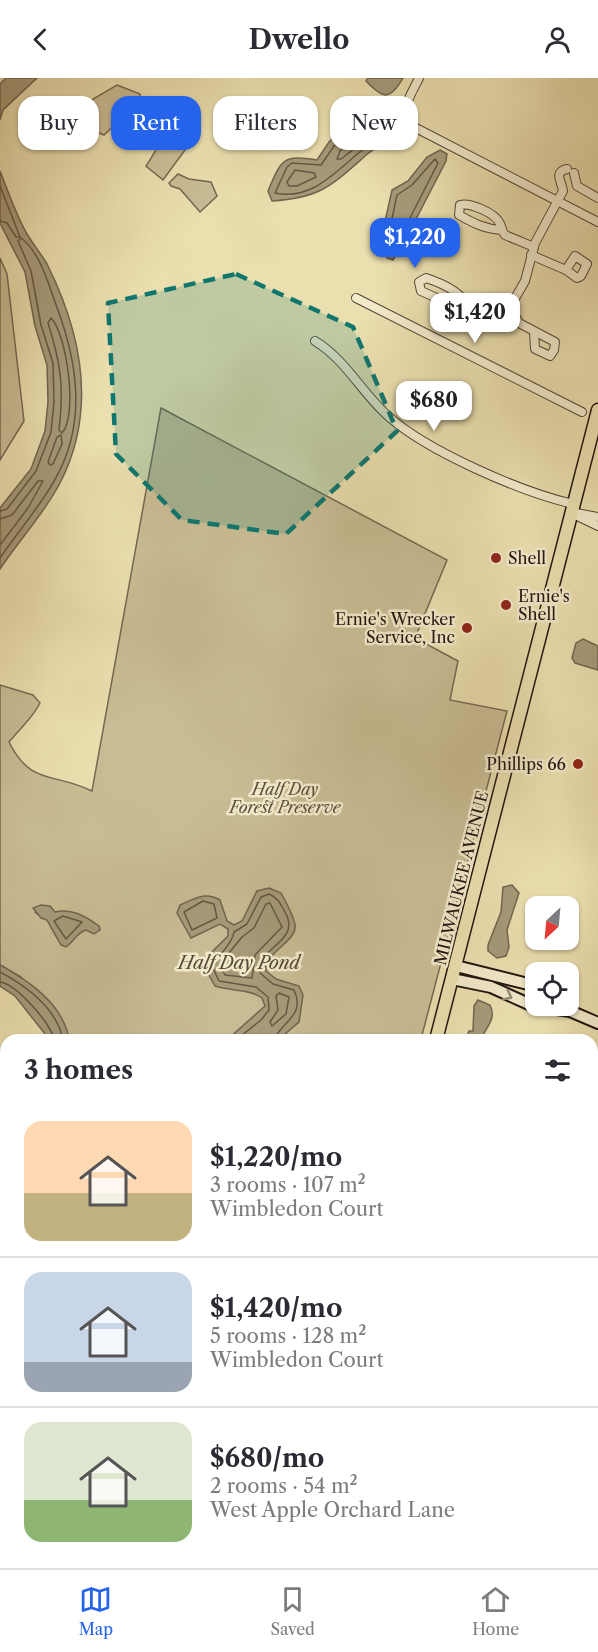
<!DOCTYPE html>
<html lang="en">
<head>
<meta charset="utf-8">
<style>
	body { margin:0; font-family:"Libre Caslon Text",serif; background:#f7f7f7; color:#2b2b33; height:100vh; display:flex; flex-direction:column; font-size:22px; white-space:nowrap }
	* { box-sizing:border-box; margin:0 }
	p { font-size:20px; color:#7c7c81 }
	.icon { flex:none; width:33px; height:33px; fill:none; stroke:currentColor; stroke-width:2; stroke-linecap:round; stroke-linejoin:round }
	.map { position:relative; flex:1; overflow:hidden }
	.details { position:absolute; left:0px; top:956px; width:598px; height:536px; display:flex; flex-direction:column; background:#fff; border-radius:18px 18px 0 0; box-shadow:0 2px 4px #0004 }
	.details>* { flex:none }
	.hud { position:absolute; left:18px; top:18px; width:562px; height:54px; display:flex; gap:12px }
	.needle { width:39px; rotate:206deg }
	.fabs { position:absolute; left:525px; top:818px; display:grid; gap:12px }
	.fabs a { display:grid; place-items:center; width:54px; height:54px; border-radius:12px; background:#fff; box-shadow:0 2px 4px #0004; font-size:30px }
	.price { position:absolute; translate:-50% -51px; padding:0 14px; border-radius:12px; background:#fff; color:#222; font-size:20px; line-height:39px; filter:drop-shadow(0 2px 3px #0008) }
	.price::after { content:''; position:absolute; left:50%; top:36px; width:18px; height:14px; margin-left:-9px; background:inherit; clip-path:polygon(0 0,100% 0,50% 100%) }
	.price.selected { background:#2563eb; color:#fff }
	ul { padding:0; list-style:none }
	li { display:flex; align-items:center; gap:18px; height:150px; padding:0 24px }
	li+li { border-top:2px solid #e1e1e2 }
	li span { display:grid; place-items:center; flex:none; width:168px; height:120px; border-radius:18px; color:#555 }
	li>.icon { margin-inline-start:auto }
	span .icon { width:72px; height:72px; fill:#fffc; stroke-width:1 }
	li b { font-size:26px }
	h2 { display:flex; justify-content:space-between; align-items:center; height:72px; padding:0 24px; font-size:26px }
	.chip { padding:0 21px; border-radius:18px; background:#fff; box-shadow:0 2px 4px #0004; font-size:21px; line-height:54px }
	.chip.selected { background:#2563eb; color:#fff }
	header { display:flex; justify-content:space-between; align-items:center; height:78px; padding:0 24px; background:#fff; font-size:27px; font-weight:800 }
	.menu { display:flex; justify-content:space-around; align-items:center; height:84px; border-top:2px solid #e1e1e2; background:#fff; font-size:16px; color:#7c7c81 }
	.menu a { display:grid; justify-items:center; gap:3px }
	.menu .selected { color:#2563eb }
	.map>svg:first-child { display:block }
	.green { fill:#c9bc94; stroke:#756852; stroke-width:1.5; fill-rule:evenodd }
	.water { fill:#a69a79; stroke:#71644f; stroke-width:1.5 }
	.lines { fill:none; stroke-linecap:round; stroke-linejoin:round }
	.shore { stroke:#645744; stroke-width:1.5 }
	.stream { stroke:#71644f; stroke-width:1.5 }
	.street-casing { stroke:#544737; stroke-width:10 }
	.secondary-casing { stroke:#21140f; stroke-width:14 }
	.primary-casing { stroke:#21140f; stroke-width:15 }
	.street { stroke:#f2eacb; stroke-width:8 }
	.secondary { stroke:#f2eacb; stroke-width:10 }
	.primary { stroke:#ebdfaf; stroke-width:12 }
	.oneway { stroke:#948a76 }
	.marked { fill:#0f766e; fill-opacity:0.2; stroke:#0f766e; stroke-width:4.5; stroke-dasharray:12 8; stroke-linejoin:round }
	.poi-dot { fill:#8f2418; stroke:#f2eacb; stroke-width:2 }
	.labels { text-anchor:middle; stroke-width:5; stroke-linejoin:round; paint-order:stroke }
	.poi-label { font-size:16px; fill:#21140f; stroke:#f2eacb; text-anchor:start }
	.park-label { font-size:16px; font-style:italic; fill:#5c4f3e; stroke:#f2eacb }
	.street-label { font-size:16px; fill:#21140f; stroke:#f2eacb }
	.water-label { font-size:18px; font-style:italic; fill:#564a39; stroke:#f2eacb }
</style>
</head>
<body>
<header><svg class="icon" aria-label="back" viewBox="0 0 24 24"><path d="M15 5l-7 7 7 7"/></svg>Dwello<svg class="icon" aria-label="person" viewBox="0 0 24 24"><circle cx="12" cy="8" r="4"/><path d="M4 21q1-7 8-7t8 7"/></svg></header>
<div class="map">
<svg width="598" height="1490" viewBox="0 0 598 1490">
	<rect width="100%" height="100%" fill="#ebdfaf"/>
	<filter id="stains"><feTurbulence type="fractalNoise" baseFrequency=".00333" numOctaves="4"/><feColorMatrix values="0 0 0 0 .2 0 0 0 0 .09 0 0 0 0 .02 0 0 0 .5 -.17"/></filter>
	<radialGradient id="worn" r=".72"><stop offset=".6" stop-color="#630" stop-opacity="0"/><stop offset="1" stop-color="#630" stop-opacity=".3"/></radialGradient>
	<!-- green -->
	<g class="green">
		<path d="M117,7L140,16L141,21L104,57L99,55L84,34L88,24Z"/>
		<path d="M191,35L196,37L200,48L199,53L163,102L146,88C157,72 171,40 191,35Z"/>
		<path d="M178,96L189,101L211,104L217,118L200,134L180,111L171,108L169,105Z"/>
		<path d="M0,180L7,196L24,343L0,382Z"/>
		<path d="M161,330L447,482L415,560L458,583L450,622L507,633L421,961H55L21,899L0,887V607L33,617L40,625C32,641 20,650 9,664C31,708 53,694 92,713ZM55,834L61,867L47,842L36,835Z"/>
		<path d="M6,1071V1363L0,1355V1091Z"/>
		<path d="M107,1485H346L345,1490H116Z"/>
		<path d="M433,1485H516L513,1490H442Z"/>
	</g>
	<!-- water -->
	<g class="water">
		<path d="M6,0H37L3,32L0,42V6Z"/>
		<path d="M368,0H403C390,23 383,21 366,3Z"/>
		<path d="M367,30C384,34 386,47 386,62C380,69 371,72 364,79C330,109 319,120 272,123L268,113C282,80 283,77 317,82L329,64L361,32Z"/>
		<path d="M440,72L447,76L446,83L414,145L416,152L423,157L419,161L408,158L393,182L387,180L385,176L391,162L384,148L392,112L408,103L427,79Z"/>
		<path d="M0,93C8,113 16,137 27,156C33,166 41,176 47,186C82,256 97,333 60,405C44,436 19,462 0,491V430L31,391L45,353L48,324L47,287L35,248L25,194L0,145Z"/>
		<path d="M583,561L598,568V592L575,585L572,580L576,565Z"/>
		<path d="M512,807L519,815L507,852L509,869L506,878L497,880L488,873V867L501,834L503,809Z"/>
		<path d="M269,810L281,815C306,860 296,851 266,884V893L276,901L299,908L303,917L299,944L279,961H228L265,928L262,920C249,911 230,913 215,908L206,892L211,875L228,858V851L220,846L191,860L177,835L180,827C194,821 205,813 220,822L227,843L234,847L242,843L257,813Z"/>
		<path d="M41,827L50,828L55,834C72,830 85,838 99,848L100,852L94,856L86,852C76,855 75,863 66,869L61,867L47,842L41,840L33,830Z"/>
		<path d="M0,887C29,903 63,926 69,961H49L15,918L0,908Z"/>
		<path d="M478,922L490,927C497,941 486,949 481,961H466L469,953H473L474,928Z"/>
		<path d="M6,1039V1104L0,1116V1048Z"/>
	</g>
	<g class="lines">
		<!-- shore -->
		<g class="shore">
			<path d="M364,37H369L378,44C380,48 381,54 380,59C378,65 366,69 361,73C336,93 312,123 275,115L287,89L292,85L321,87L334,68Z"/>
			<path d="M369,46L372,50V57L341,81H337L340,73Z"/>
			<path d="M435,81L438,85L409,142V151L396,159L390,150L397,117L412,107Z"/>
			<path d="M295,92L314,95L316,99L297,108H289L287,104Z"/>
			<path d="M0,108L20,159H16L7,145L0,143"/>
			<path d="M51,240C67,256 78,338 62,355L59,352C64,309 61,286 48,245Z"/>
			<path d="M61,357L62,366L53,386L50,387L48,384L57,359Z"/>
			<path d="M0,433L7,431L36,393L51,354L54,324L53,285L41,247L31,193L18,163L21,160C39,173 48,204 55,224C78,284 88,347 53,405C37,432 17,455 0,480"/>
			<path d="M0,441L12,437L38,403H43L28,430L0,467"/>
			<path d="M203,823L214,826L217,840L192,852L184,834Z"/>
			<path d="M270,825L282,849L255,877L252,900L225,897L221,890L223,882L242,859L254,850L266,826Z"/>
			<path d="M63,838L82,844L66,861L54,843Z"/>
			<path d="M0,894C26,908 57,930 63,962"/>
			<path d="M0,904C16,906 52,946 54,962"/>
			<path d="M279,915L289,919L286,936L272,948L270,944L278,932L276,918Z"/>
			<path d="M236,962L261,942L269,932L268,919L256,909L219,903L213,890C217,876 232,868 234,854L247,846L261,819L269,816C278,820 280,825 285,834C298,857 275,865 262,881L260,895L273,906L294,912C307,939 277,946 275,962"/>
		</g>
		<!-- stream -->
		<path class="stream" d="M592,1480L598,1484"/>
		<!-- street casing -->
		<g class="street-casing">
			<g id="street">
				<path d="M419,0C411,17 397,34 414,49L598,144"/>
				<path d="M574,95L577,108L598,120"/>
				<path d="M501,152C485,151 473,145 459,137L460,127C470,124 494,135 499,144C502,148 501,152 505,157L534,169"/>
				<path d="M531,177L566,192L575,178L587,186L581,198L577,200L566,192"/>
				<path d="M356,220L582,334"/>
				<path d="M467,228H455L421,213L419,204L426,200C441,205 462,214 467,228L510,229"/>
				<path d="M510,229L525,203L535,165L563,113C562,104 553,94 567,91"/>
				<path d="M510,229L519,245L555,264L554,272L550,278L535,271L534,253"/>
				<path d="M315,263C346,282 361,314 388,338C427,373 521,414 573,426"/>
				<path d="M571,435L598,448"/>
				<path d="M576,435L598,439"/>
				<path d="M409,1485L420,1490"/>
				<path d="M360,1490L368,1485"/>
			</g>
		</g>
		<!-- secondary casing -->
		<g class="secondary-casing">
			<g id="secondary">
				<path d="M456,888L536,908"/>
				<path d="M452,901L491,909L531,927L570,933L598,945"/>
				<path d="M592,1367H598"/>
			</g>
		</g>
		<!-- primary casing -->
		<g class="primary-casing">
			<g id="primary">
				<path d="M436,962L598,332"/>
				<path d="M357,1490L358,1485"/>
			</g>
		</g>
		<!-- street -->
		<use href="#street" class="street"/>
		<!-- secondary -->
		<use href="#secondary" class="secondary"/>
		<!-- primary -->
		<use href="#primary" class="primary"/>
	</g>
	<!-- one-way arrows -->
	<defs><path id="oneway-chevron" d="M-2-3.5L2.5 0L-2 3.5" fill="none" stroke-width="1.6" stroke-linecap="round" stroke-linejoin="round" transform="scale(1.5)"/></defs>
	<use class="oneway" href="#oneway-chevron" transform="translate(508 918) rotate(27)"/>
	<!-- marked area -->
	<path class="marked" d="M236,196L353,249L397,353L286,456L182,442L116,376L108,225Z"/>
	<!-- markers -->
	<g class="poi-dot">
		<circle cx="496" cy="480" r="6"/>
		<circle cx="506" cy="527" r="6"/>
		<circle cx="467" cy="550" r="6"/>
		<circle cx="578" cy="686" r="6"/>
	</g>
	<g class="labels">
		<!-- poi labels -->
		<g class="poi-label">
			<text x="508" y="486">Shell</text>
			<text x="518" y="524">Ernie's<tspan x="518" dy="18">Shell</tspan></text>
			<text x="455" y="547" text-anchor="end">Ernie's Wrecker<tspan x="455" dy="18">Service, Inc</tspan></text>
			<text x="566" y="692" text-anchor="end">Phillips 66</text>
		</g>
		<!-- park labels -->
		<g class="park-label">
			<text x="285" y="717">Half Day<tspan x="285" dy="18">Forest Preserve</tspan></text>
		</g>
		<!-- street labels -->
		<g class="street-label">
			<text transform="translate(461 800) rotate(-76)" y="6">MILWAUKEE AVENUE</text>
		</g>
		<!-- water labels -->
		<g class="water-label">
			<text x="239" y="891">Half Day Pond</text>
		</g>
	</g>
	<rect width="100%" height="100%" filter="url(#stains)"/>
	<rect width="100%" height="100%" fill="url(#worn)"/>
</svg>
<div class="fabs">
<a><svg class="needle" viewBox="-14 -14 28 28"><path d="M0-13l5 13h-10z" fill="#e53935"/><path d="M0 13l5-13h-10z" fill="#7c7c81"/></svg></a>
<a><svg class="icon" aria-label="locate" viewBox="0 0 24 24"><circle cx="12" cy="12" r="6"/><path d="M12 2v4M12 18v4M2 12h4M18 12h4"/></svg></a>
</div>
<b class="price selected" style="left:415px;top:191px">$1,220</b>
<b class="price" style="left:475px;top:266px">$1,420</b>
<b class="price" style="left:434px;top:354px">$680</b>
<div class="hud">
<a class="chip">Buy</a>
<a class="chip selected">Rent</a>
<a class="chip">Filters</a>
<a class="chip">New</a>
</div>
<section class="details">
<h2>3 homes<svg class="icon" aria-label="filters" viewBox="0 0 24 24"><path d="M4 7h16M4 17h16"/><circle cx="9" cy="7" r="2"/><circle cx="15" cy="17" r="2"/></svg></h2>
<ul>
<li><span style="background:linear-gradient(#ffd9b3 60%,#c2b280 0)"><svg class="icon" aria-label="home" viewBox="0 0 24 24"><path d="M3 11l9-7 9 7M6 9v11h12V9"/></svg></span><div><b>$1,220/mo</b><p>3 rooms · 107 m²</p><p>Wimbledon Court</p></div></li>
<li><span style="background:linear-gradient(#c9d6e8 75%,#9aa5b1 0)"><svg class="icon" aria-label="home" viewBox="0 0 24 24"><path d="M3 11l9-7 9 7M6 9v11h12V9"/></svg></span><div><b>$1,420/mo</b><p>5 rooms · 128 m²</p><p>Wimbledon Court</p></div></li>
<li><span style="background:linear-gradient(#dfe7d0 65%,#8fb573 0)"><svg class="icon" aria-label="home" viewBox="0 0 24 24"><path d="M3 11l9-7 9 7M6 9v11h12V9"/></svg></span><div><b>$680/mo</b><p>2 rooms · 54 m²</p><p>West Apple Orchard Lane</p></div></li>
</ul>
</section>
</div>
<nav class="menu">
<a class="selected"><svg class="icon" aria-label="map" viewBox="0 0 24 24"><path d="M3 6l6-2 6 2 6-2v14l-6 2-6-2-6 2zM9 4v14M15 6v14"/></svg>Map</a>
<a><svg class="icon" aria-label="saved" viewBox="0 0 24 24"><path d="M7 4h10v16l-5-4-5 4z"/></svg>Saved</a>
<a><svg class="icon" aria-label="home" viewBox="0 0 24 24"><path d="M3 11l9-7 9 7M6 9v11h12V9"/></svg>Home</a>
</nav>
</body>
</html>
